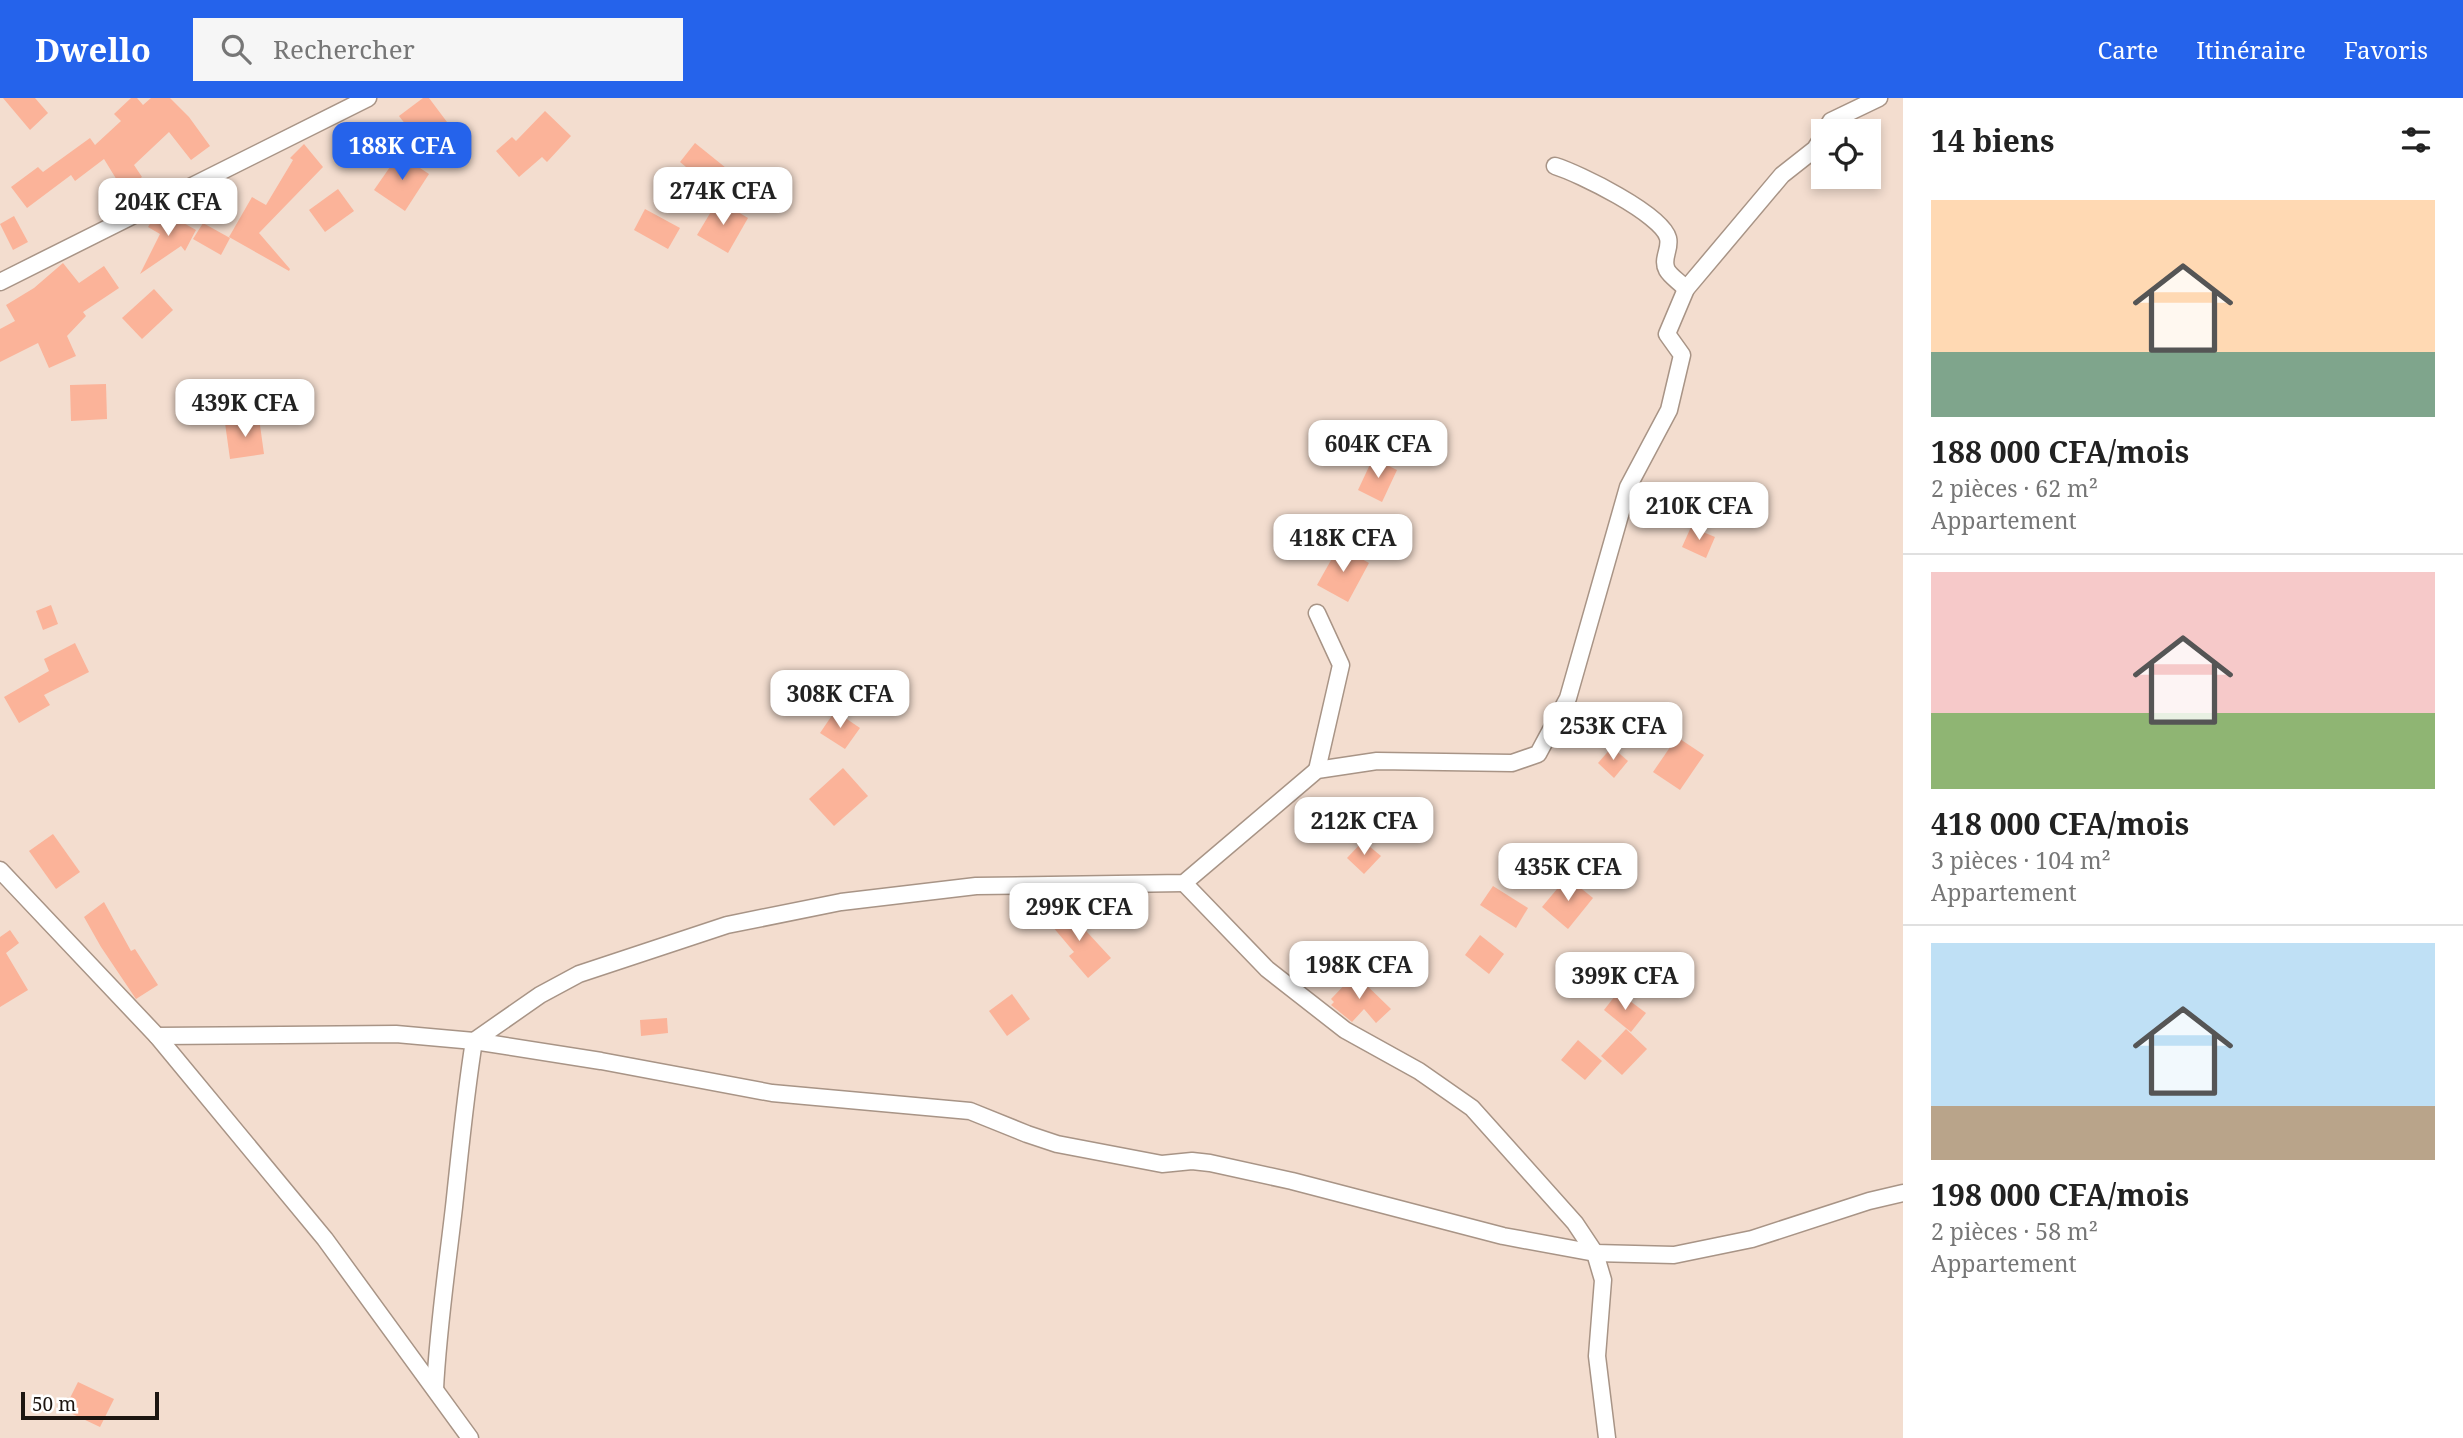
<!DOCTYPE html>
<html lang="fr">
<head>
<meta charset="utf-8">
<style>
	body { margin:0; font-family:"Noto Serif",serif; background:#f6f6f6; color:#222; height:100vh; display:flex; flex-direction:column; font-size:26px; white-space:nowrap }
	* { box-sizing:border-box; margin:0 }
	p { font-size:23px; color:#767676 }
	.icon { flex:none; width:38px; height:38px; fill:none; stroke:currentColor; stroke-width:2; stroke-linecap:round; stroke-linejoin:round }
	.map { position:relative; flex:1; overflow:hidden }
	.side { display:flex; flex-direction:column; background:#fff; width:560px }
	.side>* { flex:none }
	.buttons { position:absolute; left:1811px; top:21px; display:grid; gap:14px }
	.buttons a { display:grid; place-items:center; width:70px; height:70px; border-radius:0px; background:#fff; box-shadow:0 4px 10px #0003; font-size:35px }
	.scale { position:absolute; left:21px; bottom:18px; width:138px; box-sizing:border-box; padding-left:7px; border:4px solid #1c1510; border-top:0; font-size:19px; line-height:24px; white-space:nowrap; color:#1c1510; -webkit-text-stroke:5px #fff; paint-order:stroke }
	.price { position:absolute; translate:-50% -60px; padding:0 16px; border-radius:14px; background:#fff; color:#222; font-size:23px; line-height:46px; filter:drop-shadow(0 2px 4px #0008) }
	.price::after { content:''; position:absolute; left:50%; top:42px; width:21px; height:16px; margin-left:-10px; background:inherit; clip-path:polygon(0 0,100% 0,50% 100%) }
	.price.current { background:#2563eb; color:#fff }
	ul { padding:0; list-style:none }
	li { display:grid; align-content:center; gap:14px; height:371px; padding:0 28px }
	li+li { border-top:2px solid #e0e0e0 }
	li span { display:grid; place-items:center; height:217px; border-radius:0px; color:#555 }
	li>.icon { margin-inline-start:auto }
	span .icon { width:126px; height:126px; fill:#fffc; stroke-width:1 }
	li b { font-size:30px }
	h2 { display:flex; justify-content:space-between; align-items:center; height:84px; padding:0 28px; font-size:30px }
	header { display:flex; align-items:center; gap:42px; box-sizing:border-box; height:98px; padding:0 35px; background:#2563eb; color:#fff }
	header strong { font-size:33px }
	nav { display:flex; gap:38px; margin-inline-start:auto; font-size:24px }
	.search { width:490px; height:63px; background:#f6f6f6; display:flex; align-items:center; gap:18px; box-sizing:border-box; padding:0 24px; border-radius:0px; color:#767676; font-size:26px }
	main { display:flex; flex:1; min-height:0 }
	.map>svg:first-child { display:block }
	.building { fill:#fbb399 }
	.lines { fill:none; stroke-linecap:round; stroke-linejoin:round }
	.minor-casing { stroke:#a89486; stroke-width:19 }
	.minor { stroke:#fff; stroke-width:16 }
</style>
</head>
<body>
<header>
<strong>Dwello</strong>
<div class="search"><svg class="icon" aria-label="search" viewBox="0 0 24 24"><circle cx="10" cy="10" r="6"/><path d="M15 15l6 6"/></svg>Rechercher</div>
<nav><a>Carte</a><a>Itinéraire</a><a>Favoris</a></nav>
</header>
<main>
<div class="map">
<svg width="1903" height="1340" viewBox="0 0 1903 1340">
	<rect width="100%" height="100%" fill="#f3ddcf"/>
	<!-- building -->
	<g class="building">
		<path d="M3,0H35L48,15L30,32Z"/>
		<path d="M131,0H137L143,7L151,0H170L189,19L210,48L191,62L169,34L134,67L142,79L123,92L104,61L75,83L71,77L27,110L11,89L38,69L43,74L90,40L95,47L121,23L114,16Z"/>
		<path d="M423,0H429L447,24L420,45L399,18Z"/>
		<path d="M545,13L571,38L547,64L542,59L519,79L496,53L512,39L516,43Z"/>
		<path d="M695,45L726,70L710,89L680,64Z"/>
		<path d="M304,46L323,69L259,135L290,171L289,173L229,139L252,99L266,107L293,62L290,60Z"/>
		<path d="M399,56L429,76L405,113L374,92Z"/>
		<path d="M338,91L354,113L325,134L309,112Z"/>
		<path d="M718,102L748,120L728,155L697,137Z"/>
		<path d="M645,111L680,130L668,151L634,132Z"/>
		<path d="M164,114L196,132L185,153L181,148L140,176L160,136L148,129L155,118Z"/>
		<path d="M14,118L28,144L13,152L0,126Z"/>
		<path d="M203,125L230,140L221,157L193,141Z"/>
		<path d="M63,165L79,185L104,168L119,190L83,214L86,218L67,238L76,258L49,270L38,245L0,264V231L15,223L6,207L34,190Z"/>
		<path d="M154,191L173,212L142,241L122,220Z"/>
		<path d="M106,286L107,321L71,323L70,287Z"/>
		<path d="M259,320L264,356L230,361L225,325Z"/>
		<path d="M1373,360L1397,372L1382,404L1358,392Z"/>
		<path d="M1691,429L1715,439L1706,460L1682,449Z"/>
		<path d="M1339,448L1369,465L1348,504L1317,487Z"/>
		<path d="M51,507L58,526L43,532L36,513Z"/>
		<path d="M75,545L89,574L44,597L50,607L19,625L4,599L49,573L44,561Z"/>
		<path d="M835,613L860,630L845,651L820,635Z"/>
		<path d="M1677,639L1704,657L1680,692L1653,674Z"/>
		<path d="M1612,649L1628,663L1614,680L1598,665Z"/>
		<path d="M843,670L868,698L834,728L809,701Z"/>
		<path d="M53,736L80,774L56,791L29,753Z"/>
		<path d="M1363,743L1381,758L1364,776L1347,760Z"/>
		<path d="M1567,779L1593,800L1568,831L1542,809Z"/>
		<path d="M1493,788L1528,810L1516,830L1480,807Z"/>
		<path d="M104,804L131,853L135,851L158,887L136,901L101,849L84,819Z"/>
		<path d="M1063,808L1111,860L1088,880L1069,858L1074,854L1047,822Z"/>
		<path d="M10,832L19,845L6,855L28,892L0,909V839Z"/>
		<path d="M1480,837L1504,856L1489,876L1465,857Z"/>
		<path d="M1355,876L1391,911L1376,925L1364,911L1352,924L1331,907L1334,904L1331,901Z"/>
		<path d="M1618,894L1646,915L1631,934L1604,912Z"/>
		<path d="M1012,896L1030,921L1007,938L989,913Z"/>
		<path d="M667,920L668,935L641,938L640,922Z"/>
		<path d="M1626,931L1647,951L1622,977L1601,958Z"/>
		<path d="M1578,942L1602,963L1585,982L1561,962Z"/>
		<path d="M78,1284L114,1301L100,1329L64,1312Z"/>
	</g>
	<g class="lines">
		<!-- minor casing -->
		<g class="minor-casing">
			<g id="minor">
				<path d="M1825,33L1831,23L1879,0"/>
				<path d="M1555,68C1578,75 1662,116 1668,140C1671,151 1661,161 1667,172C1671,179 1680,184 1686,191"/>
				<path d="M0,184L368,0"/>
				<path d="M1317,515L1341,567L1317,672"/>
				<path d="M0,772L157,938L325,1141L470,1340"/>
				<path d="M1184,785L1267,871L1345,932L1419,973L1472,1010L1575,1125L1595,1155L1603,1182L1597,1258L1607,1340"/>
				<path d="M157,938L396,936L474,943L601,963L772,995L970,1013L1027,1036L1057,1046L1162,1066L1192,1063L1210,1065L1292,1083L1503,1138L1595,1155L1674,1157L1752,1141L1869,1103L1903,1095"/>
				<path d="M435,1291C438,1230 447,1170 454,1109C460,1054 465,999 474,943L540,897L579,876L727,827L841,804L976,788L1184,785L1317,672L1377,663L1512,665L1538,656L1568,600L1628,389L1669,312L1682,257L1667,236L1686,191L1782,77L1815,51L1824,37"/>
			</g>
		</g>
		<!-- minor -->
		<use href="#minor" class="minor"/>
	</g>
</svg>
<div class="buttons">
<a><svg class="icon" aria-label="locate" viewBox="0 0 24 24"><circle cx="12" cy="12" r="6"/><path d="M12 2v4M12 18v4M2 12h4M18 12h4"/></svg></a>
</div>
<div class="scale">50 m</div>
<b class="price current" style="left:402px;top:84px">188K CFA</b>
<b class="price" style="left:723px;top:129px">274K CFA</b>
<b class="price" style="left:168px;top:140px">204K CFA</b>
<b class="price" style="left:245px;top:341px">439K CFA</b>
<b class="price" style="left:1378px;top:382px">604K CFA</b>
<b class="price" style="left:1699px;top:444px">210K CFA</b>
<b class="price" style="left:1343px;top:476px">418K CFA</b>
<b class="price" style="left:840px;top:632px">308K CFA</b>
<b class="price" style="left:1613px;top:664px">253K CFA</b>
<b class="price" style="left:1364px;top:759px">212K CFA</b>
<b class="price" style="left:1568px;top:805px">435K CFA</b>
<b class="price" style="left:1079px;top:845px">299K CFA</b>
<b class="price" style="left:1359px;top:903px">198K CFA</b>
<b class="price" style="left:1625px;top:914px">399K CFA</b>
</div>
<section class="side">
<h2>14 biens<svg class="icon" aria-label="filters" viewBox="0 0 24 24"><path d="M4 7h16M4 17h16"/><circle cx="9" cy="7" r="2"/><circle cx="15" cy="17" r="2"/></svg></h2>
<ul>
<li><span style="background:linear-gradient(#ffd9b3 70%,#7fa58c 0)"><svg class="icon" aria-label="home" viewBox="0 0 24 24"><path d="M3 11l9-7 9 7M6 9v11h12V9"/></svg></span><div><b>188 000 CFA/mois</b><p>2 pièces · 62 m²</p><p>Appartement</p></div></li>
<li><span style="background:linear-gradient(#f6c9c9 65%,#8fb573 0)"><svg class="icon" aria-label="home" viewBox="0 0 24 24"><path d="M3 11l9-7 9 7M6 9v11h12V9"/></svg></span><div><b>418 000 CFA/mois</b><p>3 pièces · 104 m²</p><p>Appartement</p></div></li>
<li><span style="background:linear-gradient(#bfe0f5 75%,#b9a48a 0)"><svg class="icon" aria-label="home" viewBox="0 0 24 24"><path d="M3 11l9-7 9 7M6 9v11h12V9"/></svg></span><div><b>198 000 CFA/mois</b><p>2 pièces · 58 m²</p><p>Appartement</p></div></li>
</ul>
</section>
</main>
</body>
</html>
